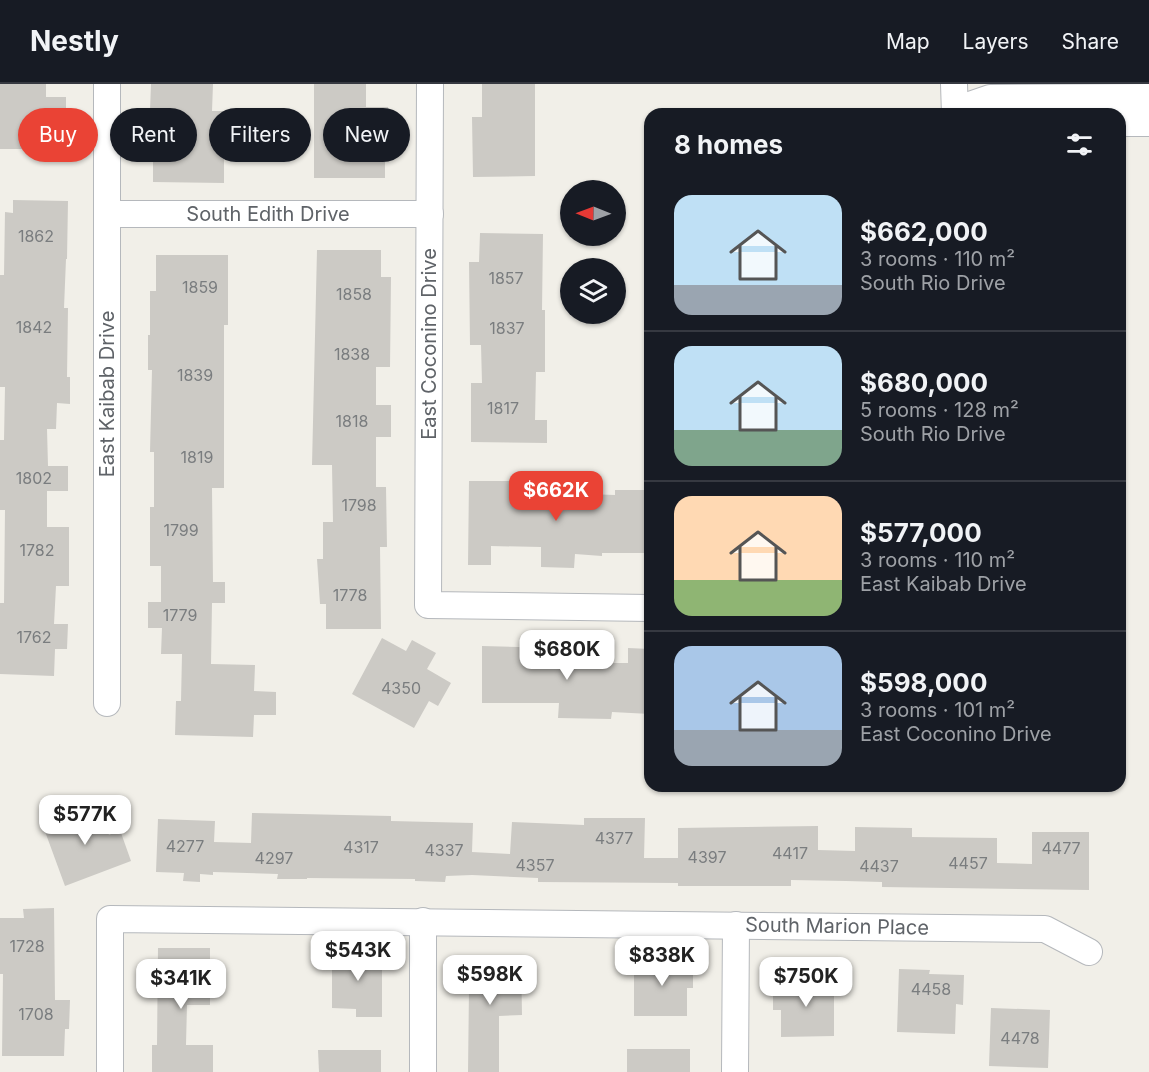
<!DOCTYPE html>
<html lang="en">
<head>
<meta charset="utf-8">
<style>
	body { margin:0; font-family:Inter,sans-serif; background:#242831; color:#f1f3f6; height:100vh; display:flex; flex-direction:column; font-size:22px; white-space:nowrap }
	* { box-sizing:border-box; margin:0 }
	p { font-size:20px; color:#9ea1a6 }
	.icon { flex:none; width:33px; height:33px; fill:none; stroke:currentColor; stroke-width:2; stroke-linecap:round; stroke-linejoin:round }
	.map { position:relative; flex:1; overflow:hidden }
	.side { position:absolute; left:644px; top:24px; width:482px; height:684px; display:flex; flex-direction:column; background:#171b24; border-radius:18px; box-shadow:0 2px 4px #0004 }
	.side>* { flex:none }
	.banner { position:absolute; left:18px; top:24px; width:536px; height:54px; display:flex; gap:12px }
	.needle { width:39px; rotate:271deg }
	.buttons { position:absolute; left:560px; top:96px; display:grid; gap:12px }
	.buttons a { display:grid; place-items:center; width:66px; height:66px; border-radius:50%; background:#171b24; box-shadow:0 2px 4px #0004; font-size:30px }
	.price { position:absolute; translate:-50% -51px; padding:0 14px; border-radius:12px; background:#fff; color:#222; font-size:20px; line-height:39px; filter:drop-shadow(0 2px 3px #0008) }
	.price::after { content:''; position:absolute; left:50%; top:36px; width:18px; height:14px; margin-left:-9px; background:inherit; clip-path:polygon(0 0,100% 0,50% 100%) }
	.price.active { background:#ea4335; color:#fff }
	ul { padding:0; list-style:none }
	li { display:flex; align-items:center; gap:18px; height:150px; padding:0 30px }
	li+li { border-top:2px solid #363941 }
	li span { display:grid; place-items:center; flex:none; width:168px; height:120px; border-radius:18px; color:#555 }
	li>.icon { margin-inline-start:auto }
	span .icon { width:72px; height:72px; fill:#fffc; stroke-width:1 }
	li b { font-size:26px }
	h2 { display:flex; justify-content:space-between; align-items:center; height:72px; padding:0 30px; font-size:26px }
	.tag { padding:0 21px; border-radius:27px; background:#171b24; box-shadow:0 2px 4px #0004; font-size:21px; line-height:54px }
	.tag.active { background:#ea4335; color:#fff }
	header { display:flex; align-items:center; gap:36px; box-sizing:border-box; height:84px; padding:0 30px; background:#171b24; border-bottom:2px solid #363941 }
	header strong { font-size:28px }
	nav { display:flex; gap:33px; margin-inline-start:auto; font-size:21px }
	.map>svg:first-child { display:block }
	.building { fill:#cccac5 }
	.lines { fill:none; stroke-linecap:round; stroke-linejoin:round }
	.minor-casing { stroke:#b5b8bc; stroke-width:28 }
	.minor { stroke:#fff; stroke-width:26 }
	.labels { text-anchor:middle; stroke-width:6; stroke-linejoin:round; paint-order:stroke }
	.number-label { font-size:16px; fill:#7a7d7f }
	.street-label { font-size:20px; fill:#5f6368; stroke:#fff }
</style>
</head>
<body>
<header>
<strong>Nestly</strong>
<nav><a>Map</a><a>Layers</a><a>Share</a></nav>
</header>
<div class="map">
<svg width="1149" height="988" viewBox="0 0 1149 988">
	<rect width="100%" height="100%" fill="#f1efe8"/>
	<!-- building -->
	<g class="building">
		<path d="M0,0H46V13H66V39H47V65H0Z"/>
		<path d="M151,0H213L212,27H224V99L153,98V62H148V27H150Z"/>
		<path d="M314,0H366V23H388V57H385V94H314Z"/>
		<path d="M482,0H535V92L473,93L472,33H482Z"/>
		<path d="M13,116L68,117L67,175H66L64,224H68L67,293H70V320L57,319L56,345H47L48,382H68V407H47V443H69V502H56L54,540H68L67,565H55L54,592L0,590V519H4L5,426H0V356H4L5,303H0V191H4L5,128L13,129Z"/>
		<path d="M480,149L543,150L542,226H545V288H536L535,336H547V359L471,358V299H482L481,261H470L469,178H479Z"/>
		<path d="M317,166H381V193H391L390,283H376V321H391V353H376V403H386L387,463H380L381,545H326V520H320L317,475H323V438H333L332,381H312Z"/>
		<path d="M156,171H228V241H224V404H212L213,498H225V519H212L211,580L255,581L254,607L276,608V631H254L253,653L175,651L176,617H181L182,570H161L162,544H148V518H161V482H150V423H154V368H150L152,286H148V251H150V207H156Z"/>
		<path d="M469,397H531V408L615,411V406H650V469H602V472L575,470L574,484L541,483V463L491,462V481H468Z"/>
		<path d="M382,554L406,567L412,556L436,569L427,585L451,599L438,622L429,617L414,644L352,610Z"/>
		<path d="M482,562L594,565V579H628V564L650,565V630L612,628L611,635L558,634L559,619H482Z"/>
		<path d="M98,721L109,751L120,746L131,777L65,802L43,742Z"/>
		<path d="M252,729L391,732V737L473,739L472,768L510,770L512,738L584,741V734H645L644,774H678V744L818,742V766L855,767V743L912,744V753L997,754V779L1032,780V748H1089V806L882,803V798L846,797L791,796V802H678V799L538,798V794L472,791L446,792L445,798L415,797V795L307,794V795H277L278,790L213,788V791L200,790V798L183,797L184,789L156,788L158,735L215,737L214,758L251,759Z"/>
		<path d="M54,824L55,916H70L69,945H65L64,972H2L3,890H0V834H24L23,825Z"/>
		<path d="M158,864H210V921H187L186,961H213V988H152V961H157Z"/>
		<path d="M332,866L382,867V933H356V925L332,924Z"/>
		<path d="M463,874H521L522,931L499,932V988H468L469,905H464Z"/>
		<path d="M634,875H693V904H687V932H634Z"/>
		<path d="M899,885L930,886L929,890L964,891L963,921L956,920L955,950L897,948Z"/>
		<path d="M834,896V952L781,953V926H773V909H779V897Z"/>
		<path d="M991,924L1050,926L1048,984L989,982Z"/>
		<rect x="627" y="965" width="63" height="23"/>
		<path d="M318,966H381V988H319Z"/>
	</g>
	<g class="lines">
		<!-- minor casing -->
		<g class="minor-casing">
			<g id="minor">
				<path d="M430,0L428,521L650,524"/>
				<path d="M954,0L955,30"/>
				<path d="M955,26L990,14L1149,13"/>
				<path d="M1119,39H1149"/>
				<path d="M107,130H430"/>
				<path d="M107,619V0"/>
				<path d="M423,837V988"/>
				<path d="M110,988V835L1045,845L1089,868"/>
				<path d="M735,988L736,841"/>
			</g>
		</g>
		<!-- minor -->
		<use href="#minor" class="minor"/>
	</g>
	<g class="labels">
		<!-- number labels -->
		<g class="number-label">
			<text x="36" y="158">1862</text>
			<text x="506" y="200">1857</text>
			<text x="200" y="209">1859</text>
			<text x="354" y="216">1858</text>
			<text x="34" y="249">1842</text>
			<text x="507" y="250">1837</text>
			<text x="352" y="276">1838</text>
			<text x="195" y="297">1839</text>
			<text x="503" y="330">1817</text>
			<text x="352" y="343">1818</text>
			<text x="197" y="379">1819</text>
			<text x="34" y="400">1802</text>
			<text x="359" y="427">1798</text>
			<text x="181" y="452">1799</text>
			<text x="37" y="472">1782</text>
			<text x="350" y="517">1778</text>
			<text x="180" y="537">1779</text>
			<text x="34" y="559">1762</text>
			<text x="401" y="610">4350</text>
			<text x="614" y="760">4377</text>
			<text x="185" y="768">4277</text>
			<text x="361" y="769">4317</text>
			<text x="1061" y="770">4477</text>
			<text x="444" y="772">4337</text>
			<text x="790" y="775">4417</text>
			<text x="707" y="779">4397</text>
			<text x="274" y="780">4297</text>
			<text x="968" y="785">4457</text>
			<text x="535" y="787">4357</text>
			<text x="879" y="788">4437</text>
			<text x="27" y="868">1728</text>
			<text x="931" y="911">4458</text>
			<text x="36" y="936">1708</text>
			<text x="1020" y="960">4478</text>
		</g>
		<!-- street labels -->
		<g class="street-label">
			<text x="268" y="137">South Edith Drive</text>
			<text transform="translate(429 260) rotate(-90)" y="7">East Coconino Drive</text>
			<text transform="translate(107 310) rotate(-90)" y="7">East Kaibab Drive</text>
			<text transform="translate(837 842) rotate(1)" y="7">South Marion Place</text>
		</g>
	</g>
</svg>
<div class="buttons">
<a><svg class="needle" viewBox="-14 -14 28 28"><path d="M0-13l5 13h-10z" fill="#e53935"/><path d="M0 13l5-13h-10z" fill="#9ea1a6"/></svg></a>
<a><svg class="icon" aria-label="layers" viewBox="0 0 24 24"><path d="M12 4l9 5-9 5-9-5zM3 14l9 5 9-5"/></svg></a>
</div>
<b class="price active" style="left:556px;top:438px">$662K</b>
<b class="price" style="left:567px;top:597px">$680K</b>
<b class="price" style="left:85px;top:762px">$577K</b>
<b class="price" style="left:358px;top:898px">$543K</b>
<b class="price" style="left:662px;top:903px">$838K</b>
<b class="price" style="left:490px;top:922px">$598K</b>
<b class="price" style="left:806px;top:924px">$750K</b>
<b class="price" style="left:181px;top:926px">$341K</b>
<div class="banner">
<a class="tag active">Buy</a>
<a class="tag">Rent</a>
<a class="tag">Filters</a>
<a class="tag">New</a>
</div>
<section class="side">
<h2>8 homes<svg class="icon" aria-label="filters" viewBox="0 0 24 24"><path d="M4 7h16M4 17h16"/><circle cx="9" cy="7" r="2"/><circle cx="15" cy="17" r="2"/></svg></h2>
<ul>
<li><span style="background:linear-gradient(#bfe0f5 75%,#9aa5b1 0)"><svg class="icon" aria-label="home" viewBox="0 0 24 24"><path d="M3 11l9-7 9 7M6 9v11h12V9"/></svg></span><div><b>$662,000</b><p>3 rooms · 110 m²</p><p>South Rio Drive</p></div></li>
<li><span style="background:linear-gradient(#bfe0f5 70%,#7fa58c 0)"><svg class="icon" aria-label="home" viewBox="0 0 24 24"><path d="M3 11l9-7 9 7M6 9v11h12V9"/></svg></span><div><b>$680,000</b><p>5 rooms · 128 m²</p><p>South Rio Drive</p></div></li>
<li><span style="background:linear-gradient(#ffd9b3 70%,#8fb573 0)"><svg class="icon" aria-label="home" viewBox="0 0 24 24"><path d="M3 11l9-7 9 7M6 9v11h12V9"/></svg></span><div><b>$577,000</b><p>3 rooms · 110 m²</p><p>East Kaibab Drive</p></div></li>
<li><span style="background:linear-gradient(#a9c7e8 70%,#9aa5b1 0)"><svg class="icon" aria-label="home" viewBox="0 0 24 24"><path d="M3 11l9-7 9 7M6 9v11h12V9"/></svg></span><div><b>$598,000</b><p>3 rooms · 101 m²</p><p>East Coconino Drive</p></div></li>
</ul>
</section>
</div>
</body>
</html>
